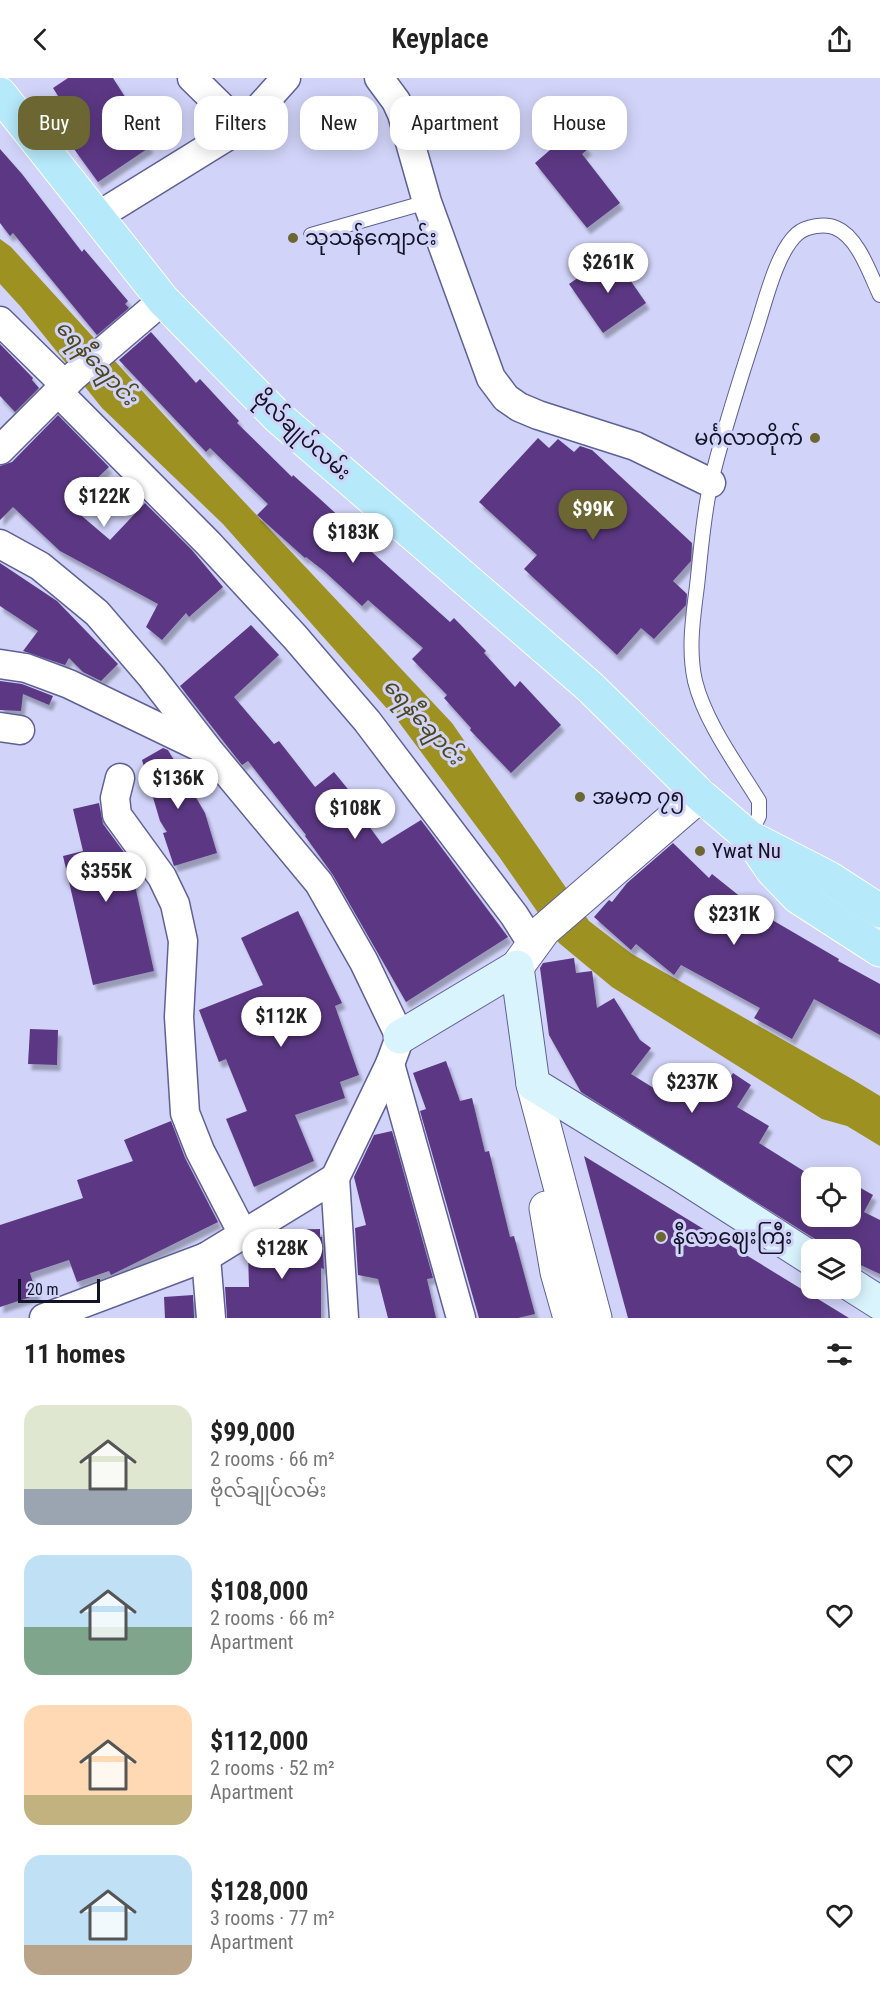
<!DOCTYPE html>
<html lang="en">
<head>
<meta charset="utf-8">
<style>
	body { margin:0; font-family:"Roboto Condensed","Noto Sans Myanmar",sans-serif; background:#f2f2f2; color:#222; height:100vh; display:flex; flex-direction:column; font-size:22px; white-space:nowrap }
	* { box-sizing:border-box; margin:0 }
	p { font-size:20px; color:#767676 }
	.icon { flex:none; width:33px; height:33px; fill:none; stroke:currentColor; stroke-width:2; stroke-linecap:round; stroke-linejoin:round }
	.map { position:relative; height:1240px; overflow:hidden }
	.side { display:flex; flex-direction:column; background:#fff; flex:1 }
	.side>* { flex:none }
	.top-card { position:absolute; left:18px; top:18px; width:844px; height:54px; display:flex; gap:12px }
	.fabs { position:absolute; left:801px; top:1089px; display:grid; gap:12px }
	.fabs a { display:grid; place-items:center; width:60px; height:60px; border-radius:12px; background:#fff; box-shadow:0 3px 15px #0003; font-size:30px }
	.scale { position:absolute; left:18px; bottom:15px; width:82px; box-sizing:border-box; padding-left:6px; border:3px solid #131328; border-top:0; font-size:16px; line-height:21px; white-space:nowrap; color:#131328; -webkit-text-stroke:4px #d1d3f8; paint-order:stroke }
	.price { position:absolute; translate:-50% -51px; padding:0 14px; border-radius:21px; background:#fff; color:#222; font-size:20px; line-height:39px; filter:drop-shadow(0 2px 3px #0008) }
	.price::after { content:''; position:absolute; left:50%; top:36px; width:18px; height:14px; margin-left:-9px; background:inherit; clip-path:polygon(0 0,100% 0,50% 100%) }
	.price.current { background:#6c6632; color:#fff }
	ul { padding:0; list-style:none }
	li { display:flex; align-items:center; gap:18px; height:150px; padding:0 24px }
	li span { display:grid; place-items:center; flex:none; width:168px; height:120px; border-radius:18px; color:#555 }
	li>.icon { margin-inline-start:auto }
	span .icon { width:72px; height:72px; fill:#fffc; stroke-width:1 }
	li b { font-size:26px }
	h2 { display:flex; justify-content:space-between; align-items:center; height:72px; padding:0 24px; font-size:26px }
	.pill { padding:0 21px; border-radius:18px; background:#fff; box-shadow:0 3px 15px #0003; font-size:21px; line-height:54px }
	.pill.current { background:#6c6632; color:#fff }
	header { display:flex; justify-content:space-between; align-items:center; height:78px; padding:0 24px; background:#fff; font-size:27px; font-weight:600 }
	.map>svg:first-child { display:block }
	.water { fill:#9d9121 }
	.building { fill:#5b3884; filter:url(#shadow) }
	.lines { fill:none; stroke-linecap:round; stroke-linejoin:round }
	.service-casing { stroke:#5f6096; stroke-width:16 }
	.minor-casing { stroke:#5f6096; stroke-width:31 }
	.tertiary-casing { stroke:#5f6096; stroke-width:35 }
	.secondary-casing { stroke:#5f6096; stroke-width:35 }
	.primary-casing { stroke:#fff; stroke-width:35 }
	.service { stroke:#fff; stroke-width:14 }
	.minor { stroke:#fff; stroke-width:28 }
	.tertiary { stroke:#fff; stroke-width:33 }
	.secondary { stroke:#daf4fd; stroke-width:33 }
	.primary { stroke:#b6e9fa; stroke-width:33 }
	.poi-dot { fill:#6c6632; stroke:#d1d3f8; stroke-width:2 }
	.labels { text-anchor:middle; stroke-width:6; stroke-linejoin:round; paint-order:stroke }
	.poi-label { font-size:21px; fill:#131328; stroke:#d1d3f8; text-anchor:start }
	.street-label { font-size:21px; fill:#131328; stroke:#d1d3f8 }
	.water-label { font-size:22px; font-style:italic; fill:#4e481d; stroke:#d1d3f8 }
</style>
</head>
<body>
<header><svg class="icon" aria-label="back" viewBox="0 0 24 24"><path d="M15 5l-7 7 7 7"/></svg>Keyplace<svg class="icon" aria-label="share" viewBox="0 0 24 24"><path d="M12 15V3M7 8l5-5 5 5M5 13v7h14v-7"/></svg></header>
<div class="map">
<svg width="880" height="1240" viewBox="0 0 880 1240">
	<defs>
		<filter id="shadow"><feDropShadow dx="3.5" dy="6" stdDeviation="1.5" flood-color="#0004"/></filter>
	</defs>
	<rect width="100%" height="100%" fill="#d1d3f8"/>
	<!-- water -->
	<path class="water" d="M0,161L11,169L217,395L452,645L589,843L632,876L852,1001L880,1018V1068L847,1048L822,1041L612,909L559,865L500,780L398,643L223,446L102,330L21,229L0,206Z"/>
	<!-- building -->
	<g class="building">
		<path d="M68,0H113L127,22L120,27L150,69L98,104L74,71L86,62L53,10Z"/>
		<path d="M573,52L588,71L582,76L620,125L587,150L535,85Z"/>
		<path d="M0,71L22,96L82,174L84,171L128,223L125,226L129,230L97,257L13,155L10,158L0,145Z"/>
		<path d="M612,176L646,225L603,255L569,206Z"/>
		<path d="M151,254L196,305L200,301L239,343L237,345L292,399L293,397L320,421L357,455L354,458L450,544L454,540L486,573L484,575L515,609L520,603L561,647L511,695L470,652L471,650L444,620L447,617L412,581L423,570L368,522L362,528L324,493L306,479L305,480L257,437L268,426L210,370L206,374L119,282Z"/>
		<path d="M0,266L33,300L32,302L39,310L15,334L0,318Z"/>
		<path d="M58,337L109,389L69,427L110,462L145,425L192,472L223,509L189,539L186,535L162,562L146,549L158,526L60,473L13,429L0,442V388L12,384Z"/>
		<path d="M538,360L549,370L558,361L574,374L580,368L592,372L692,465L691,483L673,503L687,516L686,527L654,561L641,550L617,577L524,491L537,477L479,424Z"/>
		<path d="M0,485L57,523L118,586L101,603L83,594L69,580L65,587L23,573L38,553L0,528Z"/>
		<path d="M251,547L279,577L234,619L274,666L279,663L315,709L334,694L351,715L347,718L382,766L421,742L508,859L406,924L333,797L305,758L306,757L248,683L242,687L180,608Z"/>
		<path d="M0,603L22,606L53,618L49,627L23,616L21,633L0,632Z"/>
		<path d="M163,670L168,672L205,735L217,775L174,788L163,755L167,754L160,743L142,682Z"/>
		<path d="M99,725L103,746L129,781L154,893L93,907L63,778L83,773L73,731Z"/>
		<path d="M673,765L709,800L712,796L762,836L839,881L838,883L880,906V957L814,921L792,961L754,940L760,930L681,887L674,897L636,866L631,872L594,839L609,822L612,824L627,805Z"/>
		<path d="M298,833L342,925L335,928L359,997L340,1004L345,1020L295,1037L314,1083L254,1109L226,1041L247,1033L226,981L219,984L199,932L263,907L241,860Z"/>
		<path d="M574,880L576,895L592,893L597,930L614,920L640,962L651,970L631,996L673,1022L699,986L726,1006L733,995L751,1007L737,1029L769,1048L759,1065L815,1100H812V1138H850V1104L873,1117L864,1134L880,1142V1196L850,1182V1172H834L812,1159L581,1014L549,957L540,890L543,885Z"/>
		<path d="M30,951L58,952L57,987L28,986Z"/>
		<path d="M446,983L460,1023L472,1020L485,1074L489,1073L510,1159L514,1158L535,1236L518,1240H479L420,1033L426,1031L413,995Z"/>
		<path d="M171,1043L185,1080L218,1144L111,1197L109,1193L77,1204L69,1182L30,1195L37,1217L0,1229V1147L83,1120L77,1102L133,1083L124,1062Z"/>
		<path d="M392,1053L433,1200L427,1201L436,1240H388L378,1201L358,1197L355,1150L366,1147L354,1099L374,1057Z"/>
		<path d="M584,1078L849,1240H628Z"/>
		<path d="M827,1090L843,1100H821Z"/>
		<path d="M320,1151V1159H322L324,1191L321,1190V1240H227L225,1209H249L248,1174H281V1152Z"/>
		<path d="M193,1217L194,1240H165L164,1219Z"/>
	</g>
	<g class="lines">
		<!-- service casing -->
		<g class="service-casing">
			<g id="service">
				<path d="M311,157L427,124"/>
				<path d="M749,759L759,738V723C737,687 705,644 695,603C688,572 693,539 697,508C701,473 703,438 711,404C723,353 740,302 756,252C765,225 776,175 797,156C806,148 825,145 836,150C858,159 870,196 880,217"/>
			</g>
		</g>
		<!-- minor casing -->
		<g class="minor-casing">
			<g id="minor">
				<path d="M192,0L242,49"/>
				<path d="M379,0L396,23L402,36L427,124L491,300L506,320L519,329L538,337L635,368L711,405"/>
				<path d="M98,138L242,49L286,0"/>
				<path d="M0,243L65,307"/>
				<path d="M58,314L208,465L295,559L367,643L514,837L533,867"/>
				<path d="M0,372L74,298L163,222"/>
				<path d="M0,466L40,488L97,535L151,598L210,674L319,805L364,884L400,959L390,986L335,1100L206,1179L44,1240"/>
				<path d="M0,586L26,590L69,606L206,672"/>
				<path d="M0,649L20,652"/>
				<path d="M120,700L115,720L117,737L162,799L175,826L183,863L179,939L185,1035L200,1073L243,1156"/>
				<path d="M390,986L461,1240"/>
				<path d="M335,1100L344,1240"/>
				<path d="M206,1179L211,1240"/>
			</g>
		</g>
		<!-- tertiary casing -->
		<g class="tertiary-casing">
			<g id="tertiary">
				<path d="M517,889L544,852L700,717"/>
				<path d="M533,1006L595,1240"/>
				<path d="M546,1130L557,1194L570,1240"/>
			</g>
		</g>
		<!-- secondary casing -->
		<g class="secondary-casing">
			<g id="secondary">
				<path d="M400,959L517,889L533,1006L681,1097L812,1181"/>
				<path d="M850,1206L880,1225"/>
			</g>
		</g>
		<!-- primary casing -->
		<g class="primary-casing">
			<g id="primary">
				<path d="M0,16L163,222L278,339L589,608L700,717L749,759L829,800L880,833"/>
				<path d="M755,767L772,792L798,819L880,872"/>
			</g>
		</g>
		<!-- service -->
		<use href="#service" class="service"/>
		<!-- minor -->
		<use href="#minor" class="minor"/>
		<!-- tertiary -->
		<use href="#tertiary" class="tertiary"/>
		<!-- secondary -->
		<use href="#secondary" class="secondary"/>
		<!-- primary -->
		<use href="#primary" class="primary"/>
	</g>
	<!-- markers -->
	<g class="poi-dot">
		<circle cx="293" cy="160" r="6"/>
		<circle cx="815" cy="360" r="6"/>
		<circle cx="580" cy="719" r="6"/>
		<circle cx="700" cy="773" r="6"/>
		<circle cx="661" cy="1159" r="6"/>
	</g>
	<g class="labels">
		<!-- poi labels -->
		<g class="poi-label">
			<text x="305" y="167">သုသန်ကျောင်း</text>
			<text x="803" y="367" text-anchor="end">မင်္ဂလာတိုက်</text>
			<text x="592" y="726">အမက ၇၅</text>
			<text x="712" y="780">Ywat Nu</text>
			<text x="673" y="1166">နီလာ‌ဈေးကြီး</text>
		</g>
		<!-- street labels -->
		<g class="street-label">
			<text transform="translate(302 357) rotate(42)" y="7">ဗိုလ်‌ချုပ်‌လမ်း</text>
		</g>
		<!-- water labels -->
		<g class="water-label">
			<text transform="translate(97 284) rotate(47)" y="8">ရေနီချောင်း</text>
			<text transform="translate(424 643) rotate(48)" y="8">ရေနီချောင်း</text>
		</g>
	</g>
</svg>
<div class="fabs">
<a><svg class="icon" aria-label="locate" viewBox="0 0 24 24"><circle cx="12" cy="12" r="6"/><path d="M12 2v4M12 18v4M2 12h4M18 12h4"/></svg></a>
<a><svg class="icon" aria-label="layers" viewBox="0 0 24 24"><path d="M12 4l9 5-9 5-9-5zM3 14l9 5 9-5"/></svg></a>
</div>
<div class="scale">20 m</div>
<b class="price" style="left:608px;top:216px">$261K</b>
<b class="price" style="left:104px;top:450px">$122K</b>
<b class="price current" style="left:593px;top:463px">$99K</b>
<b class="price" style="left:353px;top:486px">$183K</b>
<b class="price" style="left:178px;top:732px">$136K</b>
<b class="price" style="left:355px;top:762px">$108K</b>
<b class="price" style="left:106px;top:825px">$355K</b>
<b class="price" style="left:734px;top:868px">$231K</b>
<b class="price" style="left:281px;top:970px">$112K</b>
<b class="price" style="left:692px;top:1036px">$237K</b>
<b class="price" style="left:282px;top:1202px">$128K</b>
<div class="top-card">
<a class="pill current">Buy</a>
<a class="pill">Rent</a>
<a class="pill">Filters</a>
<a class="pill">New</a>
<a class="pill">Apartment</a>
<a class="pill">House</a>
</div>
</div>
<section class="side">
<h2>11 homes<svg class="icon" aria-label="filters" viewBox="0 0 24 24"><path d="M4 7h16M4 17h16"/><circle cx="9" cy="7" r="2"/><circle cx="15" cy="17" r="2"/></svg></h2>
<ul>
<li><span style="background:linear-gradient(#dfe7d0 70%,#9aa5b1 0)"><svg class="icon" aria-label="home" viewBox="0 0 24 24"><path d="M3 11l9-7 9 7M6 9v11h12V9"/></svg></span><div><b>$99,000</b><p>2 rooms · 66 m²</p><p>ဗိုလ်‌ချုပ်‌လမ်း</p></div><svg class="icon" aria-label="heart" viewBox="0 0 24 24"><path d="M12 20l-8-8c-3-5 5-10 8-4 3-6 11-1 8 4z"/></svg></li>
<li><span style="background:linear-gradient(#bfe0f5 60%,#7fa58c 0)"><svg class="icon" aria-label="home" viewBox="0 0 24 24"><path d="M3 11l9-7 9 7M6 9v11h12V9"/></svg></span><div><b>$108,000</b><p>2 rooms · 66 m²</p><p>Apartment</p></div><svg class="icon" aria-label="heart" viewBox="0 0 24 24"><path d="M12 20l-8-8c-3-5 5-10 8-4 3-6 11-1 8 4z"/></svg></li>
<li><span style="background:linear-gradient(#ffd9b3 75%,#c2b280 0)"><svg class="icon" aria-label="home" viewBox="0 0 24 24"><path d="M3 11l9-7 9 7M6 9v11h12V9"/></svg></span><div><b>$112,000</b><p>2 rooms · 52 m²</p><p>Apartment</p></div><svg class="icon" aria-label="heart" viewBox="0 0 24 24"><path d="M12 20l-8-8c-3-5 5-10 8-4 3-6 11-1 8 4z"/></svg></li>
<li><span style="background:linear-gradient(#bfe0f5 75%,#b9a48a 0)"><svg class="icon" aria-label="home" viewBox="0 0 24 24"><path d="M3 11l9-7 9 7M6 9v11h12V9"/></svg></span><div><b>$128,000</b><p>3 rooms · 77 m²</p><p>Apartment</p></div><svg class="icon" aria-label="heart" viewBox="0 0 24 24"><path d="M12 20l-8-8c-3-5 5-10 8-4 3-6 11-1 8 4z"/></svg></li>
</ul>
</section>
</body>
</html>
